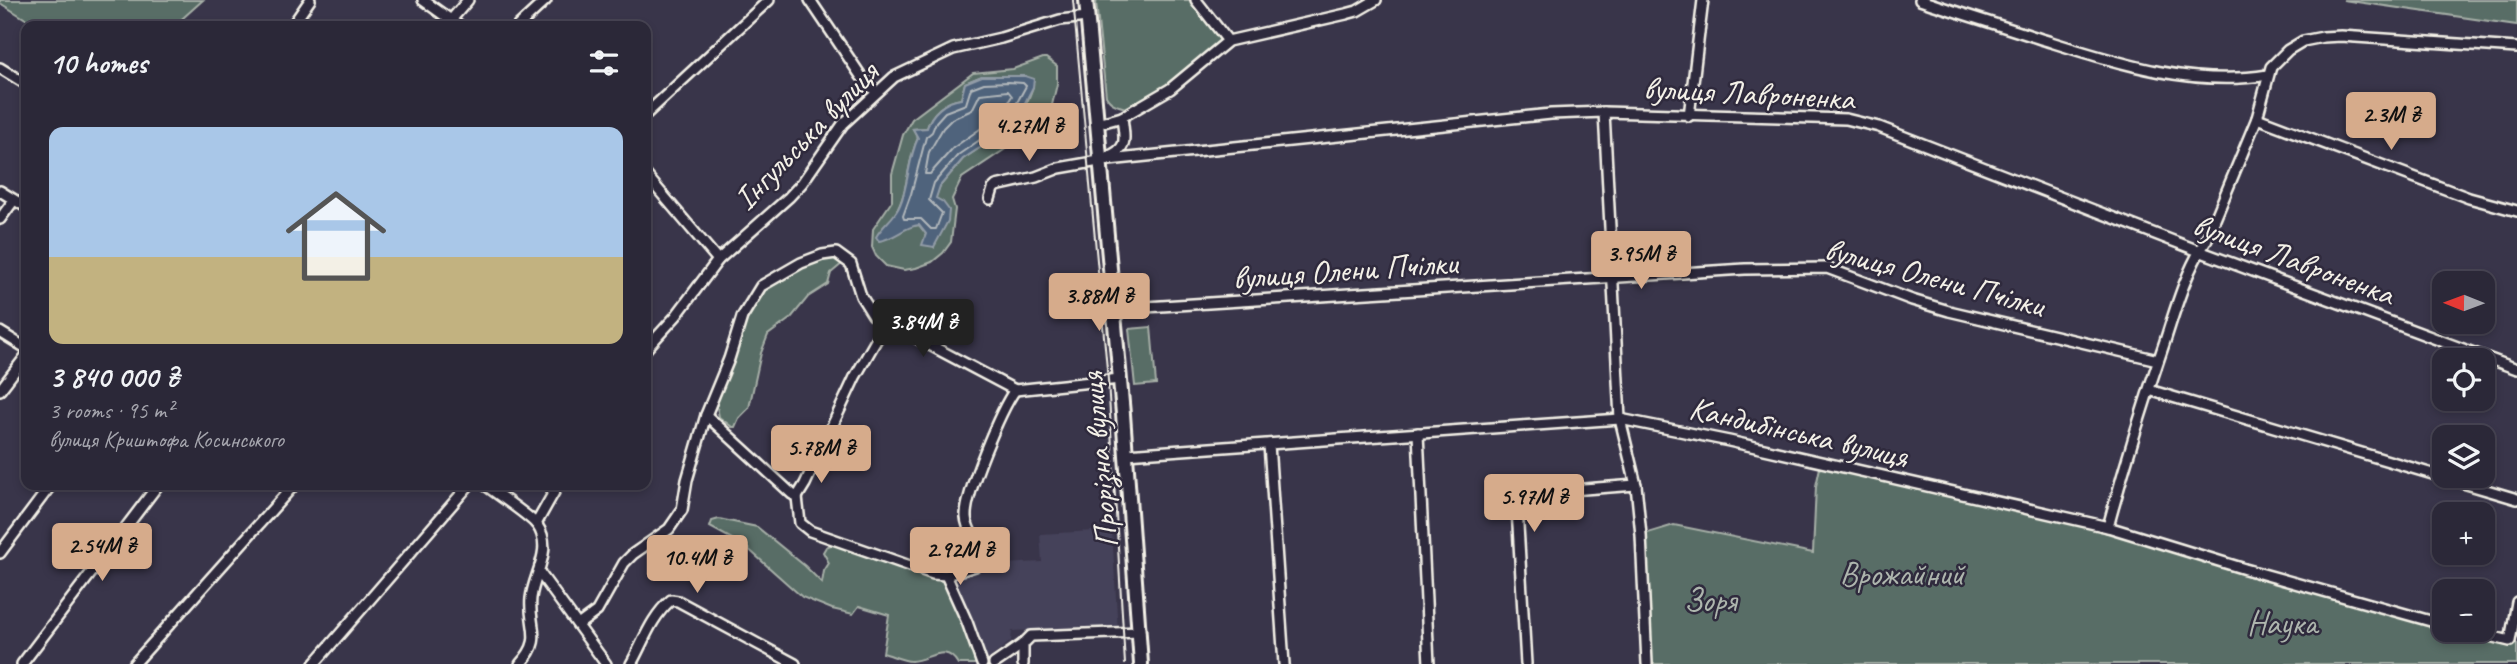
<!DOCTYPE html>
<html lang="en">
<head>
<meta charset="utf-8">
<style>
	body { margin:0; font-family:Caveat,sans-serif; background:#373443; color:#f1f3f6; height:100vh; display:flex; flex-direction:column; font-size:26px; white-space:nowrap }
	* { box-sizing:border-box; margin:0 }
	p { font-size:23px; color:#a6a6ae }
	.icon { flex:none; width:38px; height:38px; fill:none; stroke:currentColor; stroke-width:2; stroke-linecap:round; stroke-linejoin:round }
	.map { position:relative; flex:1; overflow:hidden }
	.details { position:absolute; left:21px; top:21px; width:630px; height:469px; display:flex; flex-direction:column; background:#2b2838; border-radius:14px; box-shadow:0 4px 10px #0003,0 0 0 2px #474453 }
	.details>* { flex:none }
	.needle { width:46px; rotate:271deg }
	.controls { position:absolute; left:2432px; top:271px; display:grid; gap:14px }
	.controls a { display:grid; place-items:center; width:63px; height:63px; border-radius:14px; background:#2b2838; box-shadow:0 4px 10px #0003,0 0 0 2px #474453; font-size:35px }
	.price { position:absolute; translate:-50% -60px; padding:0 16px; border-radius:7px; background:#d6ab8b; color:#111; font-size:23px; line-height:46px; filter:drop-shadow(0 2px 4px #0008) }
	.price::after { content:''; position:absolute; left:50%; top:42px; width:21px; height:16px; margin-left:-10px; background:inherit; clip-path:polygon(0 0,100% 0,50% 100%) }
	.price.current { background:#222; color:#fff }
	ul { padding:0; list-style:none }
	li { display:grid; align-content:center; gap:14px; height:371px; padding:0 28px }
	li+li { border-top:2px solid #474453 }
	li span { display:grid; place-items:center; height:217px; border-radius:14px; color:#555 }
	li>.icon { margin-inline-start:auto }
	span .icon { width:126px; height:126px; fill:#fffc; stroke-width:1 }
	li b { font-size:30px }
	h2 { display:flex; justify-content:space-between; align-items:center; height:84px; padding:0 28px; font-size:30px }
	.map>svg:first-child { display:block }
	.built { fill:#45425a }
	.green { fill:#596d66; stroke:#a6afa7; stroke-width:2; fill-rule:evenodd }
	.water { fill:#50637b; stroke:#929ca7; stroke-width:2 }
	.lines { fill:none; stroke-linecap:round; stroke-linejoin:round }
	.shore { stroke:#b2b8bc; stroke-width:2 }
	.minor-casing { stroke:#f4f1e8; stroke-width:14 }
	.major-casing { stroke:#f4f1e8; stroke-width:18 }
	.minor { stroke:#2f2a3d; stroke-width:9 }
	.major { stroke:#2f2a3d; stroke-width:12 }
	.tram { stroke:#f4f1e8; stroke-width:2 }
	.labels { text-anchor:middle; stroke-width:5; stroke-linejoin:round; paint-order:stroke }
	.street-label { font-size:33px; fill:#f4f1e8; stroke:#2f2a3d }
	.park-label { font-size:33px; fill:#aeb6ae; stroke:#2f2a3d }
</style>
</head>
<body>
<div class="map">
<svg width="2517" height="664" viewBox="0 0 2517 664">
	<rect width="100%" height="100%" fill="#39354a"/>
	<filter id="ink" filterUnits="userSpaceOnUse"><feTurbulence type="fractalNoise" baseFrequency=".0143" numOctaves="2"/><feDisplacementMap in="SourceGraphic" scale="14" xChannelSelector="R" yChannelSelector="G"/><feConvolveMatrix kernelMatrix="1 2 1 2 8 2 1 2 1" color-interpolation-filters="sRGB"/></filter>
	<g filter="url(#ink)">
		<!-- built -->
		<path class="built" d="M1112,530L1118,633L1031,636L1030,630L1012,631L1011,641L986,661L952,577L985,565L1042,562L1040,534Z"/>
		<!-- green -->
		<g class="green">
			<path d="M0,0H203L174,26H37L0,3Z"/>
			<path d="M1099,0H1196L1228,41L1133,110C1123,107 1111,106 1106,96L1096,2Z"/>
			<path d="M2343,0H2517V25Z"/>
			<path d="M1043,58H1046L1057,66V84L1048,122L1034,135L1016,142L962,178L952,199L955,209L951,242L943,253L932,262L916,268L904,270L886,266L876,256L872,247L873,229L892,201V174L903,135L912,119L973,73L1013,69ZM982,76H1025L1033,87L1028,100L999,135L963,159L940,186L935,199L934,247L924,239L926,234L919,225L908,227L890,221C910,197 905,165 918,138L913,129L927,128C931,113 945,101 961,99L965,83Z"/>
			<path d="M837,257L843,263L831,273L828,284L808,297L791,318L768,335L761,353L749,408L739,418L735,427H732L719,417L716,402L743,325L758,294L818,259Z"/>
			<path d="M1151,327L1156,384L1135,386L1129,329Z"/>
			<path d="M1821,463L2108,527L2445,625V630H2464L2510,641L2517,644V664H1647L1641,535L1674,525L1813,553L1816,486Z"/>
			<path d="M719,519L757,527L805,566L822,583L824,571L829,563L823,552L826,547L840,541L946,575L982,664H958C946,642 929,660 911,661C903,661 891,655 883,653L889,615L859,606L853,614L832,609L802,597L745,546L710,527L712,521Z"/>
		</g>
		<!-- water -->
		<path class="water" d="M982,76H1025L1034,79L1033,87L1013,126L963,159L940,186L936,198L943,202L949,210L948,221L934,247L922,245L926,234L919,225C903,227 897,238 879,241L876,237C882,225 895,218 900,205C909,183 908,159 918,138L913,129L927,128C931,113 945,101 961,99L965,83Z"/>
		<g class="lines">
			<!-- shore -->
			<g class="shore">
				<path d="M1008,82L1023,83L1026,86L1007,121L958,155L934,183L929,200L942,213L936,229H931L921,219H904L903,216L911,194L926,137L932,132L936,122L945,112L966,104L971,88L984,83Z"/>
				<path d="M1008,91L1012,96L1000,115L953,148L930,174H925L929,152L943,128L952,119L972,110L980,94Z"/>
			</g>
			<!-- minor casing -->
			<g class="minor-casing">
				<g id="minor">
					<path d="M423,0L459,26"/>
					<path d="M810,0L861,76L876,92"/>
					<path d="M1196,0L1228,41"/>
					<path d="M1920,0C1959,13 1999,25 2038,38C2112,61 2189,88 2268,75"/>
					<path d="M451,20L468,0"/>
					<path d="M292,26L310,0"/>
					<path d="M518,26L546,0"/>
					<path d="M0,68L26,84"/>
					<path d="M1604,112L1620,419L1636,485L1641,535L1647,664"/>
					<path d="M646,114L769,0"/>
					<path d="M1689,116L1703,0"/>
					<path d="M2257,118L2469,198L2517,211"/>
					<path d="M1097,124L1122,117"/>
					<path d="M1107,157C1130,148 1124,138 1122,117L1170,89L1228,41L1346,14L1357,11L1376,0"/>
					<path d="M646,175L718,260"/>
					<path d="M0,191L26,207"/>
					<path d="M990,199L993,189L996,186L1036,177L1059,168L1099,161L1551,114L1604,112L1846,119L1879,127L2199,251L2517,369"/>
					<path d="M0,219L14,200"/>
					<path d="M1114,309L1745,269L1827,268L1912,300L1949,311L2158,360"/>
					<path d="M0,332L26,348"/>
					<path d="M646,349L676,316L718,260L789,197L802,183L843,124L894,77L953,49L1001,38L1060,20L1087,17"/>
					<path d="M0,390L26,356"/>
					<path d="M2149,390L2517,499"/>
					<path d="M706,415L792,494L797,497L805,484L855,377L886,323"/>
					<path d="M1418,433L1429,664"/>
					<path d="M1269,444L1284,664"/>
					<path d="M1126,454L1620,419L1729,441L2108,527L2245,569L2445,625"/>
					<path d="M485,485C497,494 530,516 537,525C554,549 534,573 531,598C528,627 545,638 520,664"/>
					<path d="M797,497L800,523L810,531L933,574L946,575L975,566L979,563C983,545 967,534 966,517C965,494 1001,409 1015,390"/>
					<path d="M536,524L558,485"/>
					<path d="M2108,527C2125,464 2144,402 2165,341C2176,307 2186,271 2206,241L2257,118L2271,67L2288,50L2303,41L2323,37L2341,36L2517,48"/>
					<path d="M0,553L51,485"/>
					<path d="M539,572L606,664"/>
					<path d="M946,575L967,622L982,664"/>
					<path d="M578,625L597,611L624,563L633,554L669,529L682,510L687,480L706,415L729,359L742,317L761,286L801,263L822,255L836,253L851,264L861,296L873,315L1015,390L1120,379"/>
					<path d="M2464,630L2510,641L2517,602"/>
					<path d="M22,664L158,485"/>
					<path d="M134,664L294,485"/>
					<path d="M314,664L469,485"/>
					<path d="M631,664C643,643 651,617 671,600L678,601L795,664"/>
					<path d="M994,664L1023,644L1031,636L1140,632"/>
					<path d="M1023,664V644"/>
					<path d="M1526,664L1517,508L1525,496L1532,493L1636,485"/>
				</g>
			</g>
			<!-- major casing -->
			<g class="major-casing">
				<path id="major" d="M1086,0L1123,414L1141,664"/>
			</g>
			<!-- minor -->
			<use href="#minor" class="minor"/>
			<!-- major -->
			<use href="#major" class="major"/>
			<!-- tram -->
			<path class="tram" d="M1073,0L1108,380L1125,664"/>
		</g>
	</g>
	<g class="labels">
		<!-- street labels -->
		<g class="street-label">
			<text transform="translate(1749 92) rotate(3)" y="12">вулиця Лавроненка</text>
			<text transform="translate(805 135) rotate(-46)" y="12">Інгульська вулиця</text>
			<text transform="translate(2294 258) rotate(20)" y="12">вулиця Лавроненка</text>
			<text transform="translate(1345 269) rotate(-4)" y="12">вулиця Олени Пчілки</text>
			<text transform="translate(1935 276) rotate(15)" y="12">вулиця Олени Пчілки</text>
			<text transform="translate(1799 431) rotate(13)" y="12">Кандибінська вулиця</text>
			<text transform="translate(1098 460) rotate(-95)" y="12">Прорізна вулиця</text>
		</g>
		<!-- park labels -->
		<g class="park-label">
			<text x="1902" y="585">Врожайний</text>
			<text x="1710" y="611">Зоря</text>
			<text x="2282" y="634">Наука</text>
		</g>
	</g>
</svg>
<div class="controls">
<a><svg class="needle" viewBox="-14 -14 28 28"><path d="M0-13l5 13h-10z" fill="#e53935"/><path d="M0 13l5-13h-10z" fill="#a6a6ae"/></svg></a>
<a><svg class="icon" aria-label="locate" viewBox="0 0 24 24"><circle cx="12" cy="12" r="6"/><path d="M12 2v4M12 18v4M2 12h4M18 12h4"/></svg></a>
<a><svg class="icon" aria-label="layers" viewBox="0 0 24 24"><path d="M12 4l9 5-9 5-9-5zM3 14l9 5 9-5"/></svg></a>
<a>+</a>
<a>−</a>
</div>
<b class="price" style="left:2391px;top:152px">2.3M ₴</b>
<b class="price" style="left:1029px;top:163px">4.27M ₴</b>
<b class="price" style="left:1641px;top:291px">3.95M ₴</b>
<b class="price" style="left:1099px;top:333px">3.88M ₴</b>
<b class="price current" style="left:923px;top:359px">3.84M ₴</b>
<b class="price" style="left:821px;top:485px">5.78M ₴</b>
<b class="price" style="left:1534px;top:534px">5.97M ₴</b>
<b class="price" style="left:102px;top:583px">2.54M ₴</b>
<b class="price" style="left:960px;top:587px">2.92M ₴</b>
<b class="price" style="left:697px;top:595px">10.4M ₴</b>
<section class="details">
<h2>10 homes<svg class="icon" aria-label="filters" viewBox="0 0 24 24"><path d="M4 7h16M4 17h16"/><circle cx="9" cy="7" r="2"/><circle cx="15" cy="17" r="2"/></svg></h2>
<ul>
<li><span style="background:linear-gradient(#a9c7e8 60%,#c2b280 0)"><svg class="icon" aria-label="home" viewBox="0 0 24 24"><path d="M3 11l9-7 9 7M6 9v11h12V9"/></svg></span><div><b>3 840 000 ₴</b><p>3 rooms · 95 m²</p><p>вулиця Криштофа Косинського</p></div></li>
</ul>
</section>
</div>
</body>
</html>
